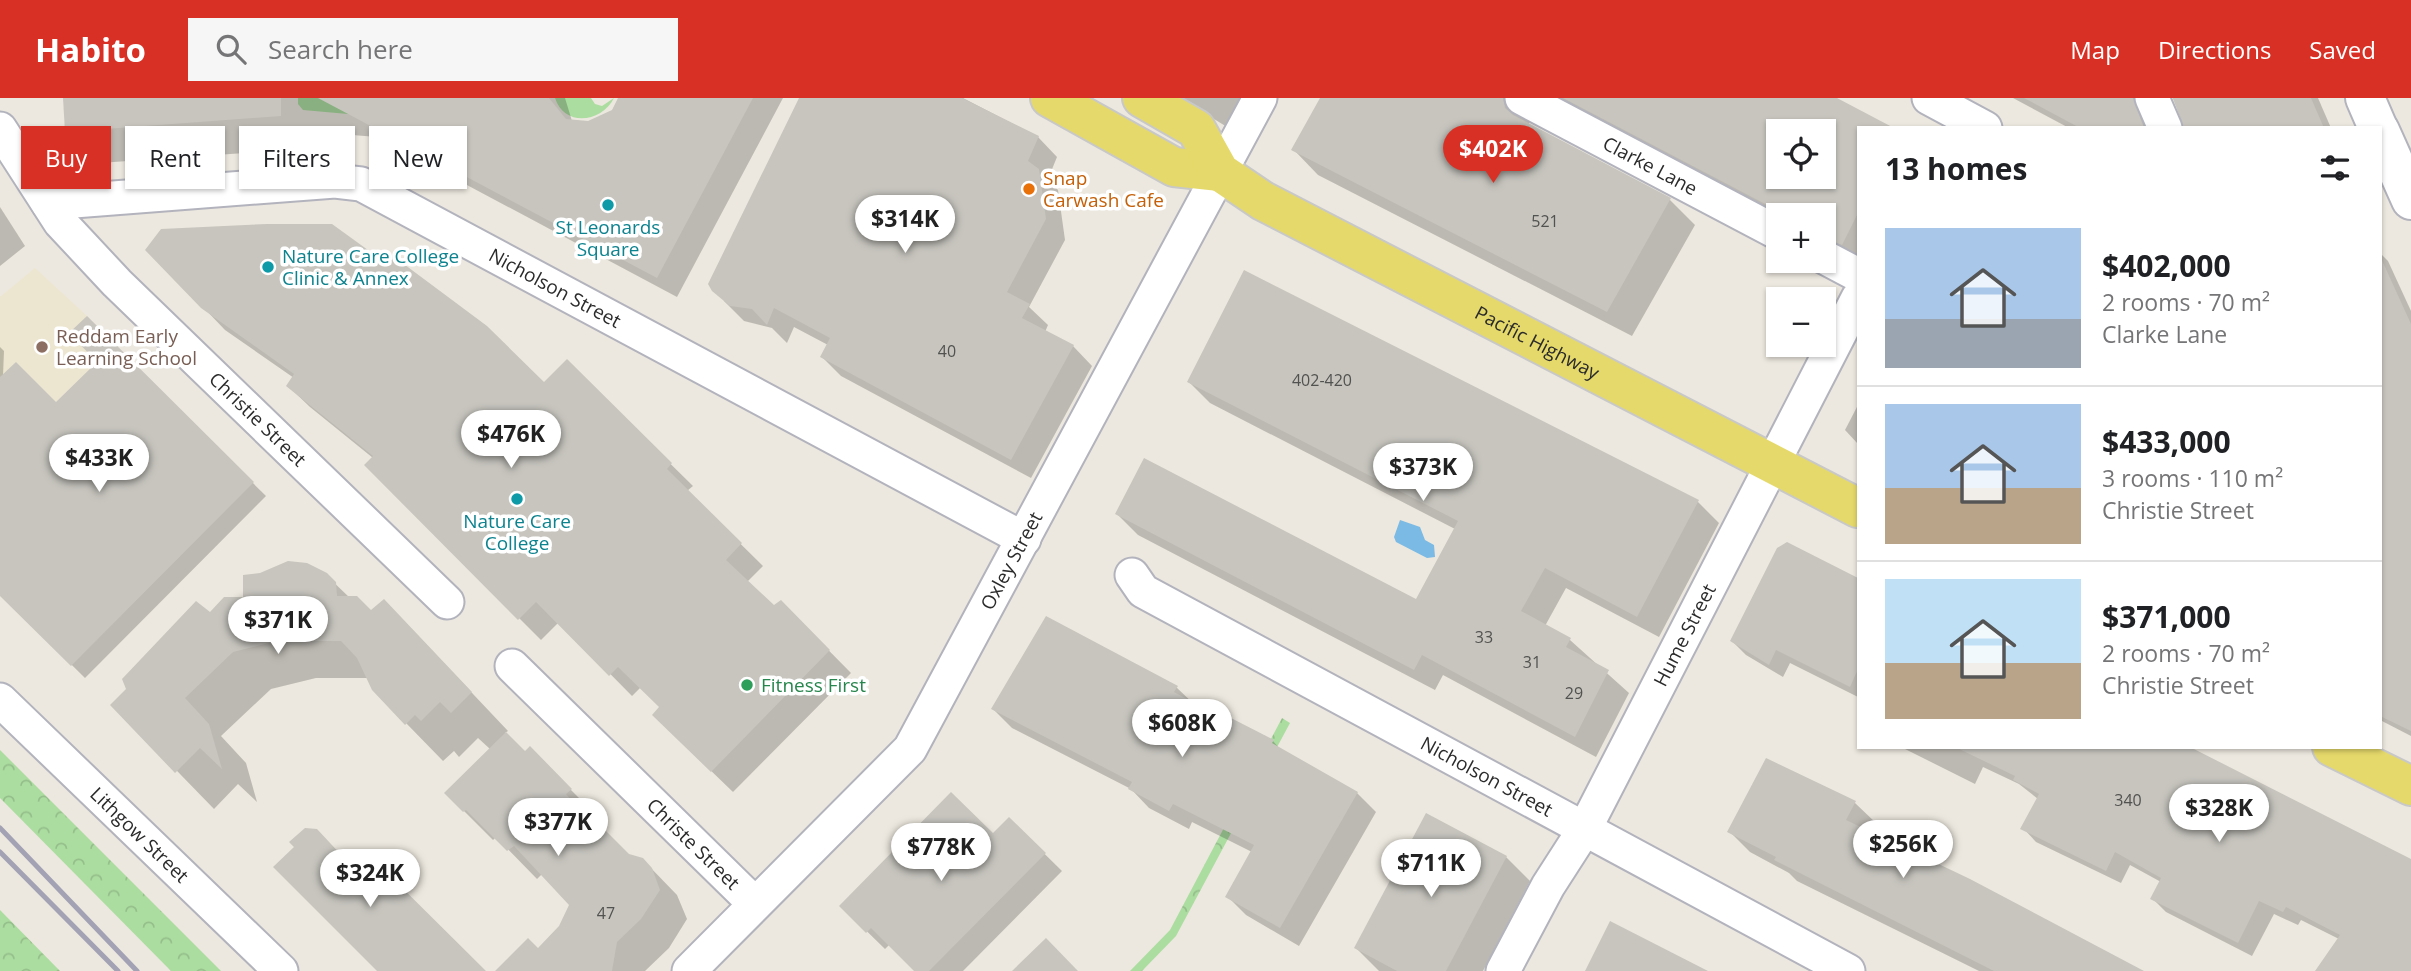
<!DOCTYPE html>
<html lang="en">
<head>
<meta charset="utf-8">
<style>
	body { margin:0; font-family:"Open Sans",sans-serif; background:#f6f6f6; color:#202124; height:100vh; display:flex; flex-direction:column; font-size:26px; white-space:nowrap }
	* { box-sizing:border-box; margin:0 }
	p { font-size:23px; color:#757577 }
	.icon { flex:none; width:38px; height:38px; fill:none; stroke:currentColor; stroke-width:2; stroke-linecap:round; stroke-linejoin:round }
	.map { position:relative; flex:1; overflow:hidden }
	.details { position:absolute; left:1857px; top:28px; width:525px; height:623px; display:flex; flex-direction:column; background:#fff; border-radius:0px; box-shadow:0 2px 5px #0004 }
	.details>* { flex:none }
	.hud { position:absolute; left:21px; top:28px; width:665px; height:63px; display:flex; gap:14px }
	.tools { position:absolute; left:1766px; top:21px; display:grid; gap:14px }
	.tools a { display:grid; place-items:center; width:70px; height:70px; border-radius:0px; background:#fff; box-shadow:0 2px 5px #0004; font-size:35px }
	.price { position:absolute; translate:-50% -60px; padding:0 16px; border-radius:24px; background:#fff; color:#222; font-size:23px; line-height:46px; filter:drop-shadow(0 2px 4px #0008) }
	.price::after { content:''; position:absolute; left:50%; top:42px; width:21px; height:16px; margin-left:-10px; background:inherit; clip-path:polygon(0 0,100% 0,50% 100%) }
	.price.current { background:#d93025; color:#fff }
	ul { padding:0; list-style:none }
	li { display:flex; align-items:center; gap:21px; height:175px; padding:0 28px }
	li+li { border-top:2px solid #e0e0e0 }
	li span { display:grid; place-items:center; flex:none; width:196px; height:140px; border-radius:0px; color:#555 }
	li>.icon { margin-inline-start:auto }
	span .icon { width:84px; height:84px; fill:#fffc; stroke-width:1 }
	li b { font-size:30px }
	h2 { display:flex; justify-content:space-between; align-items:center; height:84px; padding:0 28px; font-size:30px }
	.pill { padding:0 24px; border-radius:0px; background:#fff; box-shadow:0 2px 5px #0004; font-size:24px; line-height:63px }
	.pill.current { background:#d93025; color:#fff }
	header { display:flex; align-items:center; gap:42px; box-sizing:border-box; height:98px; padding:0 35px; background:#d93025; color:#fff }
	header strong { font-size:33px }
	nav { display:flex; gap:38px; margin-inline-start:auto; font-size:24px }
	.search { width:490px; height:63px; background:#f6f6f6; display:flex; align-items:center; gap:18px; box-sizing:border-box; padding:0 24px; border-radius:0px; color:#757577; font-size:26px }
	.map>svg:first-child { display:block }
	.education { fill:#ece6d0 }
	.grass { fill:#acdda0 }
	.forest { fill:url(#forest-crowns) }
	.water { fill:#7bbae4 }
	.shadow { fill:#0003; fill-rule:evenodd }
	.building { fill:#c7c5be; fill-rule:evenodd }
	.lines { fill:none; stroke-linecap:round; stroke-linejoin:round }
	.street-casing { stroke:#b2b3bd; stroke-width:37 }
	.secondary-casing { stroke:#b2b3bd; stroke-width:42 }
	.primary-casing { stroke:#c8c8c8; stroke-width:42 }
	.street { stroke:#fff; stroke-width:33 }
	.secondary { stroke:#fff; stroke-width:38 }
	.primary { stroke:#e5d96b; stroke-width:38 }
	.rail { stroke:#a2a2b4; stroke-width:5 }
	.food-dot { fill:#e8710a; stroke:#fff; stroke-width:2.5 }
	.culture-dot { fill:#0f9aa8; stroke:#fff; stroke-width:2.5 }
	.education-dot { fill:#8d6e63; stroke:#fff; stroke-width:2.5 }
	.leisure-dot { fill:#2e9e5b; stroke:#fff; stroke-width:2.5 }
	.labels { text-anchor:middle; stroke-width:7; stroke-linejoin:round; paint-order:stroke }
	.number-label { font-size:16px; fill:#525250 }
	.street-label { font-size:19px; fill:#2b2b2b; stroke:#fff }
	.food-label { font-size:19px; fill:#c56008; stroke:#fff; text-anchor:start }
	.culture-label { font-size:19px; fill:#0d838f; stroke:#fff }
	.education-label { font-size:19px; fill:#785e54; stroke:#fff; text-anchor:start }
	.leisure-label { font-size:19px; fill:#27864d; stroke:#fff; text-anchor:start }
</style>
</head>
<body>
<header>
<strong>Habito</strong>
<div class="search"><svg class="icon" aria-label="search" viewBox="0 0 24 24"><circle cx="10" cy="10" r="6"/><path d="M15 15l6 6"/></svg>Search here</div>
<nav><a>Map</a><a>Directions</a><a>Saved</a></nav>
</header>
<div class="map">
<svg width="2411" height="873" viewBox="0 0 2411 873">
	<defs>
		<pattern id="forest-crowns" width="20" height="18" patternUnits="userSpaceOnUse" patternTransform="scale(1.75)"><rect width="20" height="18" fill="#acdda0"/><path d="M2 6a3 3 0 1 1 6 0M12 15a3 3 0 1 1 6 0" fill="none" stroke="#94be8a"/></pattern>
	</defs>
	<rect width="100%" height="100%" fill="#ece8df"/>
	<!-- education -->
	<path class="education" d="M35,170L87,218L97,264L56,304L16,264L0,279V199Z"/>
	<!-- grass -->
	<g class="grass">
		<path d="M298,0H331L359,17L303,12L298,6Z"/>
		<path d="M555,0H591L595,6L602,8L614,0C602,24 565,30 555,0Z"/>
	</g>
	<!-- forest -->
	<g class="forest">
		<path d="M1282,620L1290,625L1176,838L1142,873H1130L1170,832Z"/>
		<path d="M0,652L221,873H171L0,700Z"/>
		<path d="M0,812L60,873H0Z"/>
	</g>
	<!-- water -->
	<path class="water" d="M1400,422L1420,429L1425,442L1434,447L1435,459L1427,460L1396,444L1394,439Z"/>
	<!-- shadow -->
	<g class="shadow">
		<path d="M65,0H565L572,23L588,25L613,13L620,0H783L677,199L377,39L315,34L316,50L99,65L67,33Z"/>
		<path d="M801,0H963L1038,39L1057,59L1048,81L1058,92L1065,142L1029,209L1048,227L1045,234L1073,248L1092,268L1031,380L841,278L822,259L828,247L794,229L787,245L772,230L744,223L724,203Z"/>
		<path d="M1180,0H1243L1227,29Z"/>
		<path d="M1321,0H1834L1858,30V167L1824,151V117H1778L1529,17V27L1670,102L1695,127L1632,238L1318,77L1294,52ZM1778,33H1824V79H1778Z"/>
		<path d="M2013,0H2159L2152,30H2069Z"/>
		<path d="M2173,0H2318L2331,30H2185Z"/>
		<path d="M0,109L25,148L0,168Z"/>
		<path d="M2380,155L2388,163L2411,213V638L2380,622Z"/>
		<path d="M1245,174L1698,404L1719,425L1659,539L1566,490L1545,528L1570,542L1629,595L1596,659L1443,577L1435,592L1138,437L1117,416L1417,504L1455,431L1210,305L1189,284Z"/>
		<path d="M203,209L544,287L567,264L693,388L687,393L763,468L747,484L774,510L781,504L851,575L733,694L676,639L662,609L641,589L632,598L559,524L541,542L366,367L373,360L310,309L288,288L294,280L225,232Z"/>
		<path d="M87,221L266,398L85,580L0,496V249L4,253L3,278L56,306L100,264Z"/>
		<path d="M1858,307V346L1845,332Z"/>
		<path d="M1787,446L1858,482V599L1790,565L1783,579L1746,557L1732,543Z"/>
		<path d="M326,477L350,500L371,515L421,541L508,633L505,635L525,655L530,651L599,720L594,726L601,734L629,758L648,767L677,797L687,821L669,850L645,873H497L528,842L538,852L561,829L571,807L542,776L537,781L496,739L493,742L446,695L490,651L478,640L459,659L454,653L443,663L406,625L368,580H316L271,591L221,638L246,665L257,704L238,686L214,711L113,607L210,517L245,501Z"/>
		<path d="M1176,589L1195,607L1230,627L1273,643L1280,651L1357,695L1376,714L1299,848L1246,817L1227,798L1252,754L1192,724L1189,731L1149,710L1131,691L1012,630L993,611Z"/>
		<path d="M1901,649H2186L2411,763V873H2317L2339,841L2301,822L2298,827L2274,816L2252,858L2166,814L2152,800L2161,784L2130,767L2121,785L2036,744L2023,730L2038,701L2019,686L1983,669L1975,686Z"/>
		<path d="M1767,663L1855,705L1876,725L1871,735L1969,782L2140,873H1979L1797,783L1789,775L1750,754L1729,733Z"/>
		<path d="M1009,721L1062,773L963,873H916L890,846L885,851L841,808L993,738Z"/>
		<path d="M1506,759L1530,783L1483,873H1379L1356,850Z"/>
	</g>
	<!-- building -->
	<g class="building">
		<path d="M63,0H281V18L65,34Z"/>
		<path d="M318,0H549L566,21L588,23L612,12L618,0H753L657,180Z"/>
		<path d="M799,0H962L1039,38L1028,63L1039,71L1046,121L1007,194L1030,206L1022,220L1074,247L1011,362L820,259L830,240L774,210L767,227L752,211L730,208L712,193L708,186Z"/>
		<path d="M1320,0H1503L1505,10L1513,17L1671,100L1607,214L1291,52Z"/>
		<path d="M1563,0H1837L1894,30H1858V115L1842,147L1824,140V117H1786ZM1778,33H1824V79H1778Z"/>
		<path d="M2024,0H2133L2144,30H2080Z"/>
		<path d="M2173,0H2311L2324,30H2184Z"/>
		<path d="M267,126H332L379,160L385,152L487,228L544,284L567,261L672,365L667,371L742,445L726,462L774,507L781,502L830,552L711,674L652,617L659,609L618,569L609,578L536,504L518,522L364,367L373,358L286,288L294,276L201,210L145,152L161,131Z"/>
		<path d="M2380,158L2411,226V633L2380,618Z"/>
		<path d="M1244,172L1699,402L1637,519L1545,470L1521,513L1571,540L1566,549L1609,572L1575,639L1422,557L1414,572L1115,416L1144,360L1416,501L1458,423L1187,284Z"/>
		<path d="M87,218L254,384L71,568L0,498V279L16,264L56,304L97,264L69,235Z"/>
		<path d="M1787,444L1858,480V571L1850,589L1776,552L1769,567L1730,543L1777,450Z"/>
		<path d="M288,463L307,465L327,475L336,484L337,498H357L371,512L384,501L472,594L451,615L440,604L421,623L415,617L405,627L372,592L357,560L341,543H277L233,554L185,600L209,626L222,671L200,650L175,675L110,607L126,591L122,581L196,503L210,514L224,499H243V477L260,475Z"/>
		<path d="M1046,518L1178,588L1174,594L1229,624L1231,620L1274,642L1272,645L1358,694L1280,830L1225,799L1254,747L1173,706L1169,713L1128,691L1132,684L991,611Z"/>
		<path d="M506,634L525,653L530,648L572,691L566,696L598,734L603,730L629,756L643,760L652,770L660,792L641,821L617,844L612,873H495L528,840L538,850L559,828L569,807L514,748L507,753L466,712L463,714L444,695Z"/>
		<path d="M1955,649H2190L2411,761V873H2315L2340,837L2286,809L2283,814L2259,803L2238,845L2150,801L2161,780L2115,754L2106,773L2020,731L2039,696L2013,682L2015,678Z"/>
		<path d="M1766,660L1856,703L1846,722L1970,781L2144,873H1994L1774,762L1776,759L1727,734Z"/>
		<path d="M951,694L993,735L1009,719L1046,755L929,873H914L871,830L866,835L839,808Z"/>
		<path d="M1426,715L1507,758L1446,873H1397L1354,850Z"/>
		<path d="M305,730L317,731L344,760L350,756L358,764L367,755L486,873H377L273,769L294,749L289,744Z"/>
		<path d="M1610,823L1708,873H1585Z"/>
		<path d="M1046,840L1078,873H1012Z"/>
	</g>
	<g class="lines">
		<!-- street casing -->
		<g class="street-casing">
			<g id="street">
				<path id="s1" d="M1522,0L1778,135"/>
				<path d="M1929,0L1985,30"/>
				<path d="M2152,0L2165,30"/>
				<path id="s2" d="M0,31L60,124L117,185L447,504"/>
				<path id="s3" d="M48,105L335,83L361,86L1024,441"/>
				<path d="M1824,159L1858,177"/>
				<path id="s4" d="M1132,477L1143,493L1848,873"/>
				<path id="s5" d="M512,568L755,806"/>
				<path id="s6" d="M0,602L281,873"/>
				<path id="s7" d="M689,873L910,651L1260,0"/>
				<path id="s8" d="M1503,873L1548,788L1584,732L1858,200"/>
			</g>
		</g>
		<!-- secondary casing -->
		<g class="secondary-casing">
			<g id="secondary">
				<path d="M2365,0L2378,30"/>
				<path d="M2380,33L2411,102"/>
			</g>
		</g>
		<!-- primary casing -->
		<g class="primary-casing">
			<g id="primary">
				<path d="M1050,0L1174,69L1220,74"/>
				<path id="s9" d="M1142,0L1196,31L1220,74L1263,103L1858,410"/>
				<path d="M2332,649L2411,688"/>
			</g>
		</g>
		<!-- street -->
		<use href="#street" class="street"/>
		<!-- secondary -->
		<use href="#secondary" class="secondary"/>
		<!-- primary -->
		<use href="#primary" class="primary"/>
		<!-- rail -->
		<g class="rail">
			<path d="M0,730L137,873"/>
			<path d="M0,754L118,873"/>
		</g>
	</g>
	<!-- markers -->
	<circle class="food-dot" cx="1029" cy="91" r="7"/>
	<g class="culture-dot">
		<circle cx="608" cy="107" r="7"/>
		<circle cx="268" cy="169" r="7"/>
		<circle cx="517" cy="401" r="7"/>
	</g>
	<circle class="education-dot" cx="42" cy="249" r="7"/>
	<circle class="leisure-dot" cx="747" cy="587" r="7"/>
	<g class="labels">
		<!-- number labels -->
		<g class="number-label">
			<text x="1545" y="129">521</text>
			<text x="947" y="259">40</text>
			<text x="1322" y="288">402-420</text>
			<text x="1484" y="545">33</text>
			<text x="1532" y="570">31</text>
			<text x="1574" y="601">29</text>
			<text x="2128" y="708">340</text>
			<text x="606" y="821">47</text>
		</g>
		<!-- street labels -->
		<g class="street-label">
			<text dy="7" stroke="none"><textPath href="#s1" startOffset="145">Clarke Lane</textPath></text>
			<text dy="7" stroke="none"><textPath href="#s3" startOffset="534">Nicholson Street</textPath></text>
			<text dy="7" stroke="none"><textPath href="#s9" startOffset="472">Pacific Highway</textPath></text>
			<text dy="7" stroke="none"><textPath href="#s2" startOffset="390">Christie Street</textPath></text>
			<text dy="7" stroke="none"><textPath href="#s7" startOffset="527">Oxley Street</textPath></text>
			<text dy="7" stroke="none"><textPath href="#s8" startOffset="382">Hume Street</textPath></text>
			<text dy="7" stroke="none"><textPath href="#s4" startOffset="410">Nicholson Street</textPath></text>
			<text dy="7" stroke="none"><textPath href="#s6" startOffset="194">Lithgow Street</textPath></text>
			<text dy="7" stroke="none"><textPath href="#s5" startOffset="254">Christe Street</textPath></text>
		</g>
		<!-- food labels -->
		<g class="food-label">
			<text x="1043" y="87">Snap<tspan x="1043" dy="22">Carwash Cafe</tspan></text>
		</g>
		<!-- culture labels -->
		<g class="culture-label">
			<text x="608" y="136">St Leonards<tspan x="608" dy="22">Square</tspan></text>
			<text x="282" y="165" text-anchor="start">Nature Care College<tspan x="282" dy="22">Clinic &amp; Annex</tspan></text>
			<text x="517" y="430">Nature Care<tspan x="517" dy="22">College</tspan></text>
		</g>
		<!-- education labels -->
		<g class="education-label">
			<text x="56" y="245">Reddam Early<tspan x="56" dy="22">Learning School</tspan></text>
		</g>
		<!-- leisure labels -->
		<g class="leisure-label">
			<text x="761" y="594">Fitness First</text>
		</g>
	</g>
</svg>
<div class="tools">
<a><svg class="icon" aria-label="locate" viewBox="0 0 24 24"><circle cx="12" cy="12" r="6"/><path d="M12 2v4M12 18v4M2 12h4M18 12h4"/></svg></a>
<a>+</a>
<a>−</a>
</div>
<b class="price current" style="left:1493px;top:87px">$402K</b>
<b class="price" style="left:905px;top:157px">$314K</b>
<b class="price" style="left:511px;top:372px">$476K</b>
<b class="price" style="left:99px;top:396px">$433K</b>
<b class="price" style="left:1423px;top:405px">$373K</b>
<b class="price" style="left:278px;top:558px">$371K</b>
<b class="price" style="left:1182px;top:661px">$608K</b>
<b class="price" style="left:2219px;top:746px">$328K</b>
<b class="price" style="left:558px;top:760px">$377K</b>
<b class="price" style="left:1903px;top:782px">$256K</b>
<b class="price" style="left:941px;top:785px">$778K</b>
<b class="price" style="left:1431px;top:801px">$711K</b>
<b class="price" style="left:370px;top:811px">$324K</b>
<div class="hud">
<a class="pill current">Buy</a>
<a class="pill">Rent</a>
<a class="pill">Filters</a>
<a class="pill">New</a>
</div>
<section class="details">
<h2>13 homes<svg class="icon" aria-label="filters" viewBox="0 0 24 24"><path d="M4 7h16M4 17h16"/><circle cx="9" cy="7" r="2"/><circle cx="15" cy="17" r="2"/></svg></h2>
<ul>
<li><span style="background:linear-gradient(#a9c7e8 65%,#9aa5b1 0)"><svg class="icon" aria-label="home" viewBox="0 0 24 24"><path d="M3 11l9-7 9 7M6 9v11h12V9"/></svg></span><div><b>$402,000</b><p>2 rooms · 70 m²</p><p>Clarke Lane</p></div></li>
<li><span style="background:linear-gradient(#a9c7e8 60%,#b9a48a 0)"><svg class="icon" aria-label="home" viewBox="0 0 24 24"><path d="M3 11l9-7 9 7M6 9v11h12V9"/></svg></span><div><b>$433,000</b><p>3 rooms · 110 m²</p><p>Christie Street</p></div></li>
<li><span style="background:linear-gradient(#bfe0f5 60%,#b9a48a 0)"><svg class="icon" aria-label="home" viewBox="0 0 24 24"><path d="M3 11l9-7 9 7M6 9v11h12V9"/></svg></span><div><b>$371,000</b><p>2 rooms · 70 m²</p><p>Christie Street</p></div></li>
</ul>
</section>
</div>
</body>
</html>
